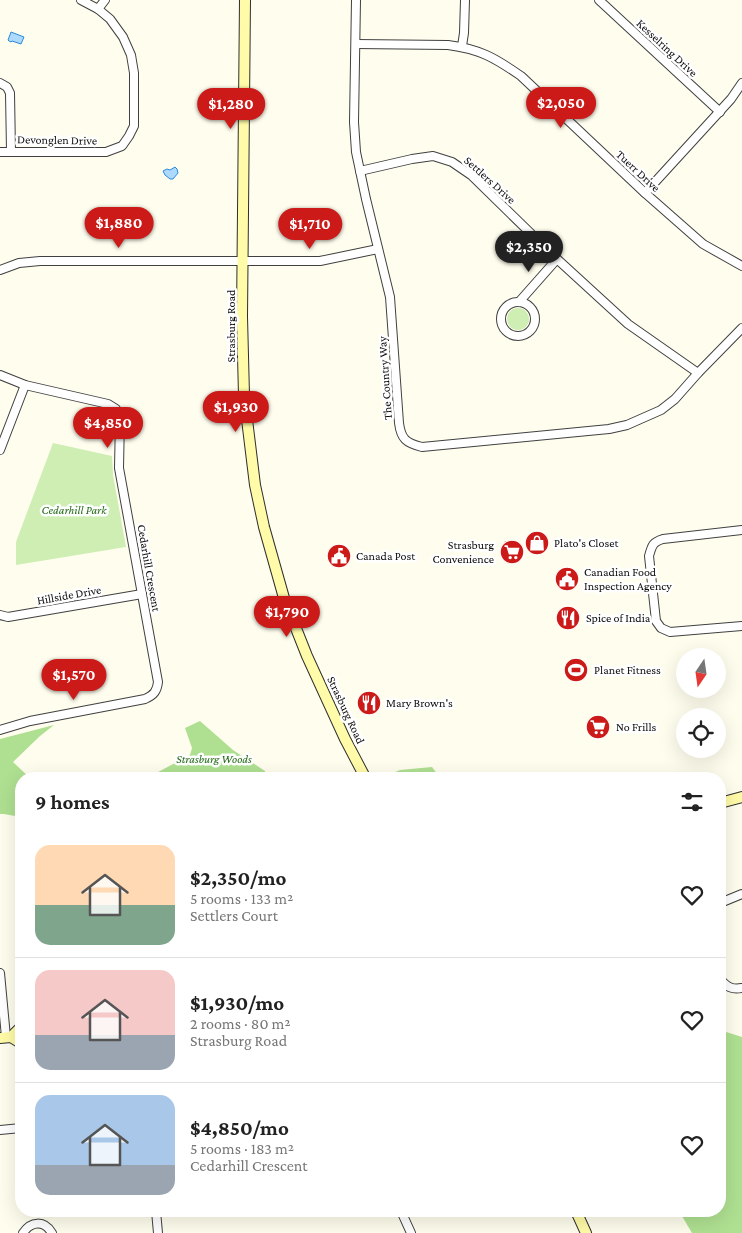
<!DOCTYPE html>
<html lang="en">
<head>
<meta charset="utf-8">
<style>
	body { margin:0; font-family:"Crimson Pro",serif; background:#f2f2f2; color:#222; height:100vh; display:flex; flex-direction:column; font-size:19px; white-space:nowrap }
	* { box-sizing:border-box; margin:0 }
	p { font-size:16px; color:#767676 }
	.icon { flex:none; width:28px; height:28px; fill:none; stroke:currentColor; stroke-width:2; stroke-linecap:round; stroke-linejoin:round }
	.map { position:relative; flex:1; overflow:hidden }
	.side { position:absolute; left:15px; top:772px; width:711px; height:445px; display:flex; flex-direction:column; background:#fff; border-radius:20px; box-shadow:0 5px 20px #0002 }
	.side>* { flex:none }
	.needle { width:32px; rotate:193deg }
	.controls { position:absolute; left:676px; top:648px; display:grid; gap:10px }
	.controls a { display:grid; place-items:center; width:50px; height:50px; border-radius:50%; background:#fff; box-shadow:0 5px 20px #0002; font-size:25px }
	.price { position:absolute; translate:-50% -42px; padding:0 11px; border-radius:18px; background:#cb1a18; color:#fff; font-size:16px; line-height:32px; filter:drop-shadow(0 1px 2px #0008) }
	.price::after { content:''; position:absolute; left:50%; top:30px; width:15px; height:11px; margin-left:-8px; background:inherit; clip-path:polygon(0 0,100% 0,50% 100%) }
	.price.current { background:#222; color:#fff }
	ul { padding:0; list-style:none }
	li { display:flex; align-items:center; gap:15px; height:125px; padding:0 20px }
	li+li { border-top:1px solid #e0e0e0 }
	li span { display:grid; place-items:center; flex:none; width:140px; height:100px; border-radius:15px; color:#555 }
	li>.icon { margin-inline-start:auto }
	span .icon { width:60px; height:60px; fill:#fffc; stroke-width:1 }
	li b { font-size:21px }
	h2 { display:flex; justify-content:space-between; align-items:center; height:60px; padding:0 20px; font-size:21px }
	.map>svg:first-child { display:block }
	.green { fill:#ceeeb3 }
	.forest { fill:#afe091 }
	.water { fill:#acd9fc; stroke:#2c8ada }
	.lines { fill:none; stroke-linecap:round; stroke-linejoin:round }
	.street-casing { stroke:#404040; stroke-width:10 }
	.secondary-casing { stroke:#2f2f2f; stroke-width:12 }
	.street { stroke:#fff; stroke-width:8 }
	.secondary { stroke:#fffba8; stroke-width:10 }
	.labels { text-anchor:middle; stroke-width:5; stroke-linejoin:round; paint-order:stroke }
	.street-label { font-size:12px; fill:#0d0d0d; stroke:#fff }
	.park-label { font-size:12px; font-style:italic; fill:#236b17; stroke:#fff }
	.poi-label { font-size:12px; fill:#0d0d0d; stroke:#fff; text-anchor:start }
</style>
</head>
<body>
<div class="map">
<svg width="742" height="1233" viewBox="0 0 742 1233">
	<rect width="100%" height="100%" fill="#fffded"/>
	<!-- green -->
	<g class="green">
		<circle cx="518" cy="319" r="11"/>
		<path d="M53,443L112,456L113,475L126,547L16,565V542Z"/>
	</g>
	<!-- forest -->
	<g class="forest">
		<path d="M200,721L233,750L265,771L267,779H145L190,755L192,748L185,728Z"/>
		<path d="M54,725L40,736L13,762L31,779H21V817L4,814H0V739Z"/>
		<path d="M432,767L441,779H393V773L400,770Z"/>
		<path d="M720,1030L742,1037V1233H692L679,1211H720Z"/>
	</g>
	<!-- water -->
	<g class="water">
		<path d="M11,32L24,37L21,44L12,41L11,42L9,41L8,40Z"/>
		<path d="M175,167L177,169L178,173L173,179H170L165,175L163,171L167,169L170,170Z"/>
	</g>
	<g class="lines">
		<!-- street casing -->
		<g class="street-casing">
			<g id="street">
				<path d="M356,0L354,122L356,152L366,199L390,297L399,423C401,439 406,443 422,447L609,429L627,425L661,410L675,399L698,373L742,328"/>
				<path d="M599,0L720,112"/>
				<path d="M98,9L105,0"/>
				<path d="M356,44L448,45C480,49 495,58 521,76L645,193L703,244L742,266"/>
				<path d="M462,46L464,33L465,0"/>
				<path d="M0,83L7,87L10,93L11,151"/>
				<path d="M0,152H106L122,146L129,136L134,126V73L131,55L123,37L110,19L98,9L81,0"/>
				<path d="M360,171L412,159L433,156L452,162L471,175L557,259L628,324L698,373"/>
				<path d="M645,193L731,99L742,83"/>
				<path d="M0,270L19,263L40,261H320L378,249"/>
				<circle cx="518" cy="319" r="17"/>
				<path d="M519,302L557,259"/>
				<path d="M0,375L25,385L108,404L116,409L120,418L119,468L158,682C157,691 154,695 145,699L30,721L0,730"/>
				<path d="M0,450L25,385"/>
				<path d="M742,530L663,539C653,542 652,545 649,556L656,621L661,628L670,632L742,626"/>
				<path d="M0,615L8,617L142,594"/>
				<path d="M720,903L742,894"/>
				<path d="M0,973L6,1037"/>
				<path d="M720,979C727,987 732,990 742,988"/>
				<path d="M0,1130L21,1128"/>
				<path d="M156,1211L158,1233"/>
				<path d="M401,1211L411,1233"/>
				<path d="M23,1233C31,1221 44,1220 52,1233"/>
			</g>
		</g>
		<!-- secondary casing -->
		<g class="secondary-casing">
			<g id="secondary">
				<path d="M245,0L242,317L244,395L255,485L264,527L284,598L307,656L345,739L366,779"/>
				<path d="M720,803L742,797"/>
				<path d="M11,1037L19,1042H21"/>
				<path d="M0,1038L11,1037L18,1030L21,1029"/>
				<path d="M576,1211L586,1233"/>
			</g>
		</g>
		<!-- street -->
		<use href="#street" class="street"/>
		<!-- secondary -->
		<use href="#secondary" class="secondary"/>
	</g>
	<!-- icons -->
	<defs>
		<g id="shop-disc" transform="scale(1.25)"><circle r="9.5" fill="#cb1a18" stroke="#fff"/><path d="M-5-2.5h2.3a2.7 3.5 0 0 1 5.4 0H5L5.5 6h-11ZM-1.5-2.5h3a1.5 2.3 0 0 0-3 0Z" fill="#fff"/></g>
		<g id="supermarket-disc" transform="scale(1.25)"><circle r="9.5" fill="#cb1a18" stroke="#fff"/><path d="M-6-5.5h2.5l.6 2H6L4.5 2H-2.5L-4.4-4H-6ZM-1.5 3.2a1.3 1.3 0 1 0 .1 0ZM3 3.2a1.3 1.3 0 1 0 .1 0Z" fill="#fff"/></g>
		<g id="civic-disc" transform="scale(1.25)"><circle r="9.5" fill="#cb1a18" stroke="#fff"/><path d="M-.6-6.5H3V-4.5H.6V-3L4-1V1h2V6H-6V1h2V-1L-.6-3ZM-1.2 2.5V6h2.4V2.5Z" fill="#fff"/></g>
		<g id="restaurant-disc" transform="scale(1.25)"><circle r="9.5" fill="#cb1a18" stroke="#fff"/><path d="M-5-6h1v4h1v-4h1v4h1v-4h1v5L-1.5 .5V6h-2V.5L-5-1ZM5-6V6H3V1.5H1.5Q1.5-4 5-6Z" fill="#fff"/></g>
		<g id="stadium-disc" transform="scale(1.25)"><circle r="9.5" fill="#cb1a18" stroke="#fff"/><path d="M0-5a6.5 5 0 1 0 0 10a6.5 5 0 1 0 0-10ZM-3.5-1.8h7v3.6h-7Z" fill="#fff"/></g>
	</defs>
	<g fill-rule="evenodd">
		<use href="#shop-disc" x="537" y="543"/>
		<use href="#supermarket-disc" x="512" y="552"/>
		<use href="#civic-disc" x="339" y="556"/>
		<use href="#civic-disc" x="567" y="579"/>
		<use href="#restaurant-disc" x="568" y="618"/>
		<use href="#stadium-disc" x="576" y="670"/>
		<use href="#restaurant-disc" x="369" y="703"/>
		<use href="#supermarket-disc" x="598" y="727"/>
	</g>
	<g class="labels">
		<!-- street labels -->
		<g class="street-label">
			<text transform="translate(667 48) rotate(43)" y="4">Kesselring Drive</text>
			<text transform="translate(57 140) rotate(1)" y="4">Devonglen Drive</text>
			<text transform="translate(638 171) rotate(43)" y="4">Tuerr Drive</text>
			<text transform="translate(490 180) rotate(42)" y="4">Settlers Drive</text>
			<text transform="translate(231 326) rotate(-90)" y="4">Strasburg Road</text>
			<text transform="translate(385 378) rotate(-94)" y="4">The Country Way</text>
			<text transform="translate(149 568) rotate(80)" y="4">Cedarhill Crescent</text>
			<text transform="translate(69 595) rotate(-10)" y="4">Hillside Drive</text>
			<text transform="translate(346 710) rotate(65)" y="4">Strasburg Road</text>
		</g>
		<!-- park labels -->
		<g class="park-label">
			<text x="74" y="514">Cedarhill Park</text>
			<text x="214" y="763">Strasburg Woods</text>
		</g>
		<!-- poi labels -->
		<g class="poi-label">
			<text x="554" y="547">Plato's Closet</text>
			<text x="494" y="549" text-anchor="end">Strasburg<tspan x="494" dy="14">Convenience</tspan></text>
			<text x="356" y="560">Canada Post</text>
			<text x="584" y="576">Canadian Food<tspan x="584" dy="14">Inspection Agency</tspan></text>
			<text x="586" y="622">Spice of India</text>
			<text x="594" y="674">Planet Fitness</text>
			<text x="386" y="707">Mary Brown's</text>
			<text x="616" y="731">No Frills</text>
		</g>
	</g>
</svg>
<div class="controls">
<a><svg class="needle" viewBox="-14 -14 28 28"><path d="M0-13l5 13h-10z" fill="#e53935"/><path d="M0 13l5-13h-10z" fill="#767676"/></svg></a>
<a><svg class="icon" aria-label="locate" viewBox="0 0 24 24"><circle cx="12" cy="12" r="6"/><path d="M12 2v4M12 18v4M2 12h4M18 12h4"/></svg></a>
</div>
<b class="price" style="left:561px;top:129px">$2,050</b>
<b class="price" style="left:231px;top:130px">$1,280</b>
<b class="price" style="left:119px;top:249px">$1,880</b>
<b class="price" style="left:310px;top:250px">$1,710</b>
<b class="price current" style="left:529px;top:273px">$2,350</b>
<b class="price" style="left:236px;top:433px">$1,930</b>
<b class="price" style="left:108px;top:449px">$4,850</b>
<b class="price" style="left:287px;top:638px">$1,790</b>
<b class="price" style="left:74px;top:701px">$1,570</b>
<section class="side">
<h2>9 homes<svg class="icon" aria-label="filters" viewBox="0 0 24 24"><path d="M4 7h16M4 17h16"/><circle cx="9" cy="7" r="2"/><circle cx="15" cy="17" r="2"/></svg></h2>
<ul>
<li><span style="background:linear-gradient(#ffd9b3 60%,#7fa58c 0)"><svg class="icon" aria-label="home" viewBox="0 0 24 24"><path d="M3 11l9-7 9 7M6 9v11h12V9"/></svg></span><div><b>$2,350/mo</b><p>5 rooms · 133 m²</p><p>Settlers Court</p></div><svg class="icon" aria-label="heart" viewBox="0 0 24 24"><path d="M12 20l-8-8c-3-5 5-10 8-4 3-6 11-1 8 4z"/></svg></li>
<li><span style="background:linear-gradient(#f6c9c9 65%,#9aa5b1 0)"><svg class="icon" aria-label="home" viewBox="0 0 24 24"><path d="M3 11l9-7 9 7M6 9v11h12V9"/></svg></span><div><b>$1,930/mo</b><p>2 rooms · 80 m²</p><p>Strasburg Road</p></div><svg class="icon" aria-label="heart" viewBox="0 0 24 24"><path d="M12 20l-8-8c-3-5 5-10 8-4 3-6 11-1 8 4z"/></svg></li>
<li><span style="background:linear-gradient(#a9c7e8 70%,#9aa5b1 0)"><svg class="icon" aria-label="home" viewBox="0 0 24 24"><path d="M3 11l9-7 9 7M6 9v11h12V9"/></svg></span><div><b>$4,850/mo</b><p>5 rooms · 183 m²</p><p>Cedarhill Crescent</p></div><svg class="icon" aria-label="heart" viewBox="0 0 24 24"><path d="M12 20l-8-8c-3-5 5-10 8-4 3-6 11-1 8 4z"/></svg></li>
</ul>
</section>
</div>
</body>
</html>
